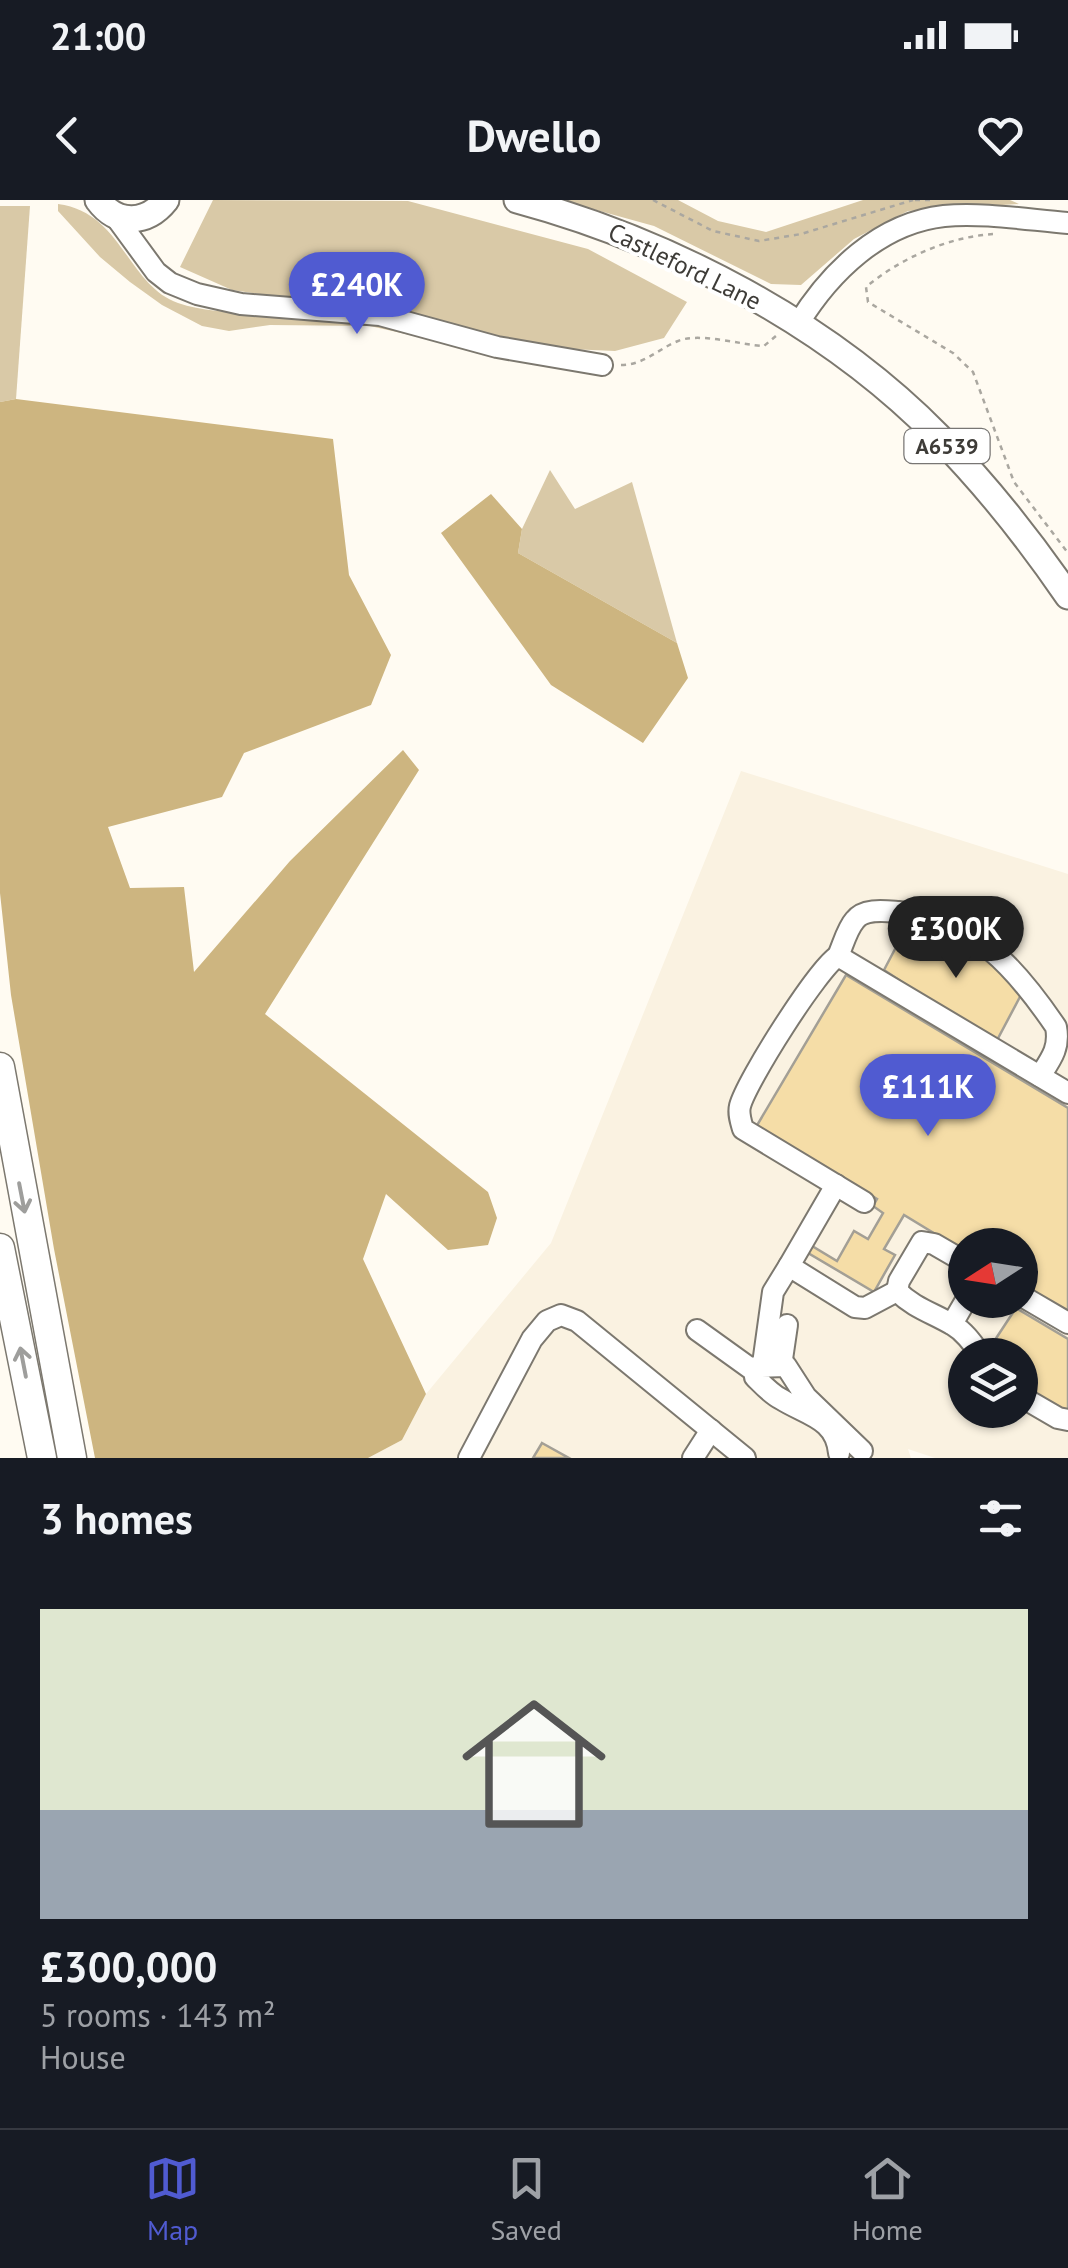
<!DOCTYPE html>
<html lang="en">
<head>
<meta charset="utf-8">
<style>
	body { margin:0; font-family:"PT Sans",sans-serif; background:#20242c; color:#f1f3f6; height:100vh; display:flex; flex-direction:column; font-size:38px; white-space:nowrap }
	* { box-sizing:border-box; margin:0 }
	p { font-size:32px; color:#9ea1a6 }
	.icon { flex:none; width:55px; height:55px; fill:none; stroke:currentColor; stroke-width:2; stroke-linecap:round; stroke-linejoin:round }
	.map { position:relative; height:1258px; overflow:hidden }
	.drawer { display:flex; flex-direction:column; background:#171b24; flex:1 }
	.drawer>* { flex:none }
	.needle { width:65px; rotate:258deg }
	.tools { position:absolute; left:948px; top:1028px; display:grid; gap:20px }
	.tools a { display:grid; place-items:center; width:90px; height:90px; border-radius:50%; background:#171b24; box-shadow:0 2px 8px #0004; font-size:50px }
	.price { position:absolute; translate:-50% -85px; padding:0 22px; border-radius:35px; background:#505bd1; color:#fff; font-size:32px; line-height:65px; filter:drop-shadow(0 2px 5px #0008) }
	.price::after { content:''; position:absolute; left:50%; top:60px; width:30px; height:22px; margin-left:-15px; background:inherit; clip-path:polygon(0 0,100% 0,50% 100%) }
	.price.selected { background:#222; color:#fff }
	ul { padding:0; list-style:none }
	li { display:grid; align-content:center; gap:20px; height:530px; padding:0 40px }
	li+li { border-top:2px solid #363941 }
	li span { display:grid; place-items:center; height:310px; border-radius:0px; color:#555 }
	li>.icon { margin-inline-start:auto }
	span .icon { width:180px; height:180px; fill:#fffc; stroke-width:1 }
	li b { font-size:42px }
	h2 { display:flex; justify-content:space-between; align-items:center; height:120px; padding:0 40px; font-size:42px }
	.status { display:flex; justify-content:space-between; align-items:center; height:70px; padding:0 50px; background:#171b24; direction:ltr }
	.status svg { height:28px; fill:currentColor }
	header { display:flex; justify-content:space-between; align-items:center; height:130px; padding:0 40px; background:#171b24; font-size:45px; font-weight:700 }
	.menu { display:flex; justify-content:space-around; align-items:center; height:140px; border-top:2px solid #363941; background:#171b24; font-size:28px; color:#9ea1a6 }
	.menu a { display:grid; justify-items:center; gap:5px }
	.menu .selected { color:#505bd1 }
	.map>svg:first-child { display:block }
	.built { fill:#faf2e1; fill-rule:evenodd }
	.green { fill:#d9c9a7 }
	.forest { fill:#cdb580 }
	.building { fill:#f5dda7; stroke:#a39f95; stroke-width:2.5 }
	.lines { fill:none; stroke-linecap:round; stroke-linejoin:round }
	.minor-casing { stroke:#7c786f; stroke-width:24 }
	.major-casing { stroke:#7c786f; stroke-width:29 }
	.highway-casing { stroke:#7c786f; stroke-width:31 }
	.path { stroke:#aaa7a0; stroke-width:2.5; stroke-dasharray:5 5; stroke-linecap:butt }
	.minor { stroke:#fff; stroke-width:20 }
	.major { stroke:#fff; stroke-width:25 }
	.highway { stroke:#fff; stroke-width:28 }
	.oneway { stroke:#9e9e9c }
	.labels { text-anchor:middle; stroke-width:8; stroke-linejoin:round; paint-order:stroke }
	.shield { fill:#fff; stroke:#787674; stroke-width:2.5 }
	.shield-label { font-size:22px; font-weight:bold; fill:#3e3c38 }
	.street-label { font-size:25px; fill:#3e3c38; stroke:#fff }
</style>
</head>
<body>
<div class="status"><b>21:00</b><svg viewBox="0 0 49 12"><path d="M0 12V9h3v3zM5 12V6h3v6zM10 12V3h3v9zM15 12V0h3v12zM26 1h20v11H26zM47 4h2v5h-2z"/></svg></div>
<header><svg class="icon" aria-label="back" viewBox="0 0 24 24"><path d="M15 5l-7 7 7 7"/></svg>Dwello<svg class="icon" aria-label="heart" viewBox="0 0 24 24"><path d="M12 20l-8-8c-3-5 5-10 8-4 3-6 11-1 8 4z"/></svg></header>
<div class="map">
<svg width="1068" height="1258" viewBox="0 0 1068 1258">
	<rect width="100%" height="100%" fill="#fffbf2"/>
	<!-- built -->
	<path class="built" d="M741,571L1068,674V1258H935L908,1249L911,1258H368L402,1240L426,1194L551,1043ZM965,1045H1020V1100H965ZM965,1155H1020V1210H965Z"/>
	<!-- green -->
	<g class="green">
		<path d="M213,0L408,1L588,49L687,102L664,138L615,151L546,148L343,97L294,99L232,90L180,67Z"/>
		<path d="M560,0H678L718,21L766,32L863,0H1010L1019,4L908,11L854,39L801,85L771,84L654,26Z"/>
		<path d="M58,4C122,12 127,85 178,103C227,120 295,108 346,116C388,121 431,138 472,149L370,126L270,125L229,131L202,126L162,105L130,82L100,57L58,11Z"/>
		<path d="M0,6H30L16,199L0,202Z"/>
		<path d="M550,270L575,309L632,282L677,443L518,353L522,329Z"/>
	</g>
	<!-- forest -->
	<g class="forest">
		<path d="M16,199L333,239L349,375L391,455L371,505L244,553L222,597L108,627L130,688L184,687L194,772L290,661L403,550L419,570L265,814L488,992L497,1018L488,1045L448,1050L386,994L363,1059L426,1194L402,1240L368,1258H95L54,1049L11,795L0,693V202Z"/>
		<path d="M491,294L522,329L518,353L677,443L688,478L643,543L551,485L441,333Z"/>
	</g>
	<!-- building -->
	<g class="building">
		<path d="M905,730L952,737L1001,768L1022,793L995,844L884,770Z"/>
		<path d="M846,775L1068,908V1113L1020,1084V1045H965V1052L904,1015L884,1049L895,1055L874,1092L803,1050L807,1043L837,1061L854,1031L868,1039L883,1013L873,1006L877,999L756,927Z"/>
		<path d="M1016,1108L1068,1139V1217L1020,1190V1155H989L987,1152Z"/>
		<path d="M542,1243L569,1258H533Z"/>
	</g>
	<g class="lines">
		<!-- minor casing -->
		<g class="minor-casing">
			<g id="minor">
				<path d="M115,16L156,72L170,83L197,94L241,104L380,115L497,147L602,165"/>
				<path d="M798,124C830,72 880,23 944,16C981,12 1030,20 1068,23"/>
				<path d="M838,756C843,745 847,729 855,720C864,708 885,711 899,712C974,719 1016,768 1056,827C1060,848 1051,859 1040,876"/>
				<path d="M836,985L789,1066L855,1107L865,1108L897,1091"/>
				<path d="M864,1002L743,929C741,922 738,914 740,906C746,882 818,768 838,756L1068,893"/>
				<path d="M965,1062L934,1044L922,1042L899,1081L897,1091C914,1108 933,1113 953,1125C965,1132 973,1144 981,1155"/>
				<path d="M1020,1095L1068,1123"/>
				<path d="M952,1124L966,1100"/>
				<path d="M697,1130L754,1171"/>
				<path d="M763,1164L773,1092L789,1066"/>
				<path d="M781,1166L787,1125"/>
				<path d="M1020,1196L1058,1218L1068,1220"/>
				<path d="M839,1253C836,1218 806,1215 781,1199C771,1194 763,1185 755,1177L756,1167L786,1166L806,1197L862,1251"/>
				<path d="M469,1258L532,1139L547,1121L561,1115L577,1121L745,1258"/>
				<path d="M693,1258L711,1230"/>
			</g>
		</g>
		<!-- major casing -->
		<g class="major-casing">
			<g id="major">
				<path d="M98,0C117,26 147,24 166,0"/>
				<path d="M517,0C669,41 827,123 938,236C986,285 1029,339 1068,396"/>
			</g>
		</g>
		<!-- highway casing -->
		<g class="highway-casing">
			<g id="highway">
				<path d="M0,867L72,1258"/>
				<path d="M0,1048L42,1258"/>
			</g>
		</g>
		<!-- path -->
		<g class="path">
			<path d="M653,0L713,31L759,41L801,34L913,0"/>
			<path d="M915,0H933"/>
			<path d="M993,34C948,37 901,58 866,87L868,102L953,153L973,172L1014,282L1068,353"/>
			<path d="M621,165C644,165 658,149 678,141C699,132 741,145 764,146L777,135"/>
		</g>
		<!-- minor -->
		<use href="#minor" class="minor"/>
		<!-- major -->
		<use href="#major" class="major"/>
		<!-- highway -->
		<use href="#highway" class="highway"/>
	</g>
	<!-- one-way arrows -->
	<defs><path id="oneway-shaft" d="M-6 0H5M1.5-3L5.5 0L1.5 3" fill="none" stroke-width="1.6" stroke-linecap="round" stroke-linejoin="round" transform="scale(2.5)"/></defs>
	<g class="oneway">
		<use href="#oneway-shaft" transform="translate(22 998) rotate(79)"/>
		<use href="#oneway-shaft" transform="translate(23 1162) rotate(-101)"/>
	</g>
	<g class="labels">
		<!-- shield labels -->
		<rect class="shield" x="904.5" y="229" width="85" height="34" rx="8"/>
		<g class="shield-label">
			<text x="947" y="254">A6539</text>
		</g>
		<!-- street labels -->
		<g class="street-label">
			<text transform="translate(685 66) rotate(26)" y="9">Castleford Lane</text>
		</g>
	</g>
</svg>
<div class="tools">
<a><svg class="needle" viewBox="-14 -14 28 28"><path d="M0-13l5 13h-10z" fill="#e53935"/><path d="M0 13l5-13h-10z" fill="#9ea1a6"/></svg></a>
<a><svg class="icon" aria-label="layers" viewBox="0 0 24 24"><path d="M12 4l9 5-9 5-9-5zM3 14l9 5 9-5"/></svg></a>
</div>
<b class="price" style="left:357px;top:137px">£240K</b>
<b class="price selected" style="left:956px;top:781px">£300K</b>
<b class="price" style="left:928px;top:939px">£111K</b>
</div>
<section class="drawer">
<h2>3 homes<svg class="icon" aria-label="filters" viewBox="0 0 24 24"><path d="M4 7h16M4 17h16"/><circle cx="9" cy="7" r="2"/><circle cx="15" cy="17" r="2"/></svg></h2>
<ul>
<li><span style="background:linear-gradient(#dfe7d0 65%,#9aa5b1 0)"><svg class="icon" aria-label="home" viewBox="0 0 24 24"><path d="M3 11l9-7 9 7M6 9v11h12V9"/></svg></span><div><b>£300,000</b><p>5 rooms · 143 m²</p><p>House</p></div></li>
</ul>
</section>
<nav class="menu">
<a class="selected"><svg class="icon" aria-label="map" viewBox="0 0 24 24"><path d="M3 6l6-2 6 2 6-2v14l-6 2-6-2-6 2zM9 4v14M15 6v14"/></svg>Map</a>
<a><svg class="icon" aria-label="saved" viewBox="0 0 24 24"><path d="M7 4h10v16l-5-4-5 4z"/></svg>Saved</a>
<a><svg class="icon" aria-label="home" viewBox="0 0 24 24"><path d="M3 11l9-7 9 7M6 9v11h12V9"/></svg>Home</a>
</nav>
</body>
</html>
